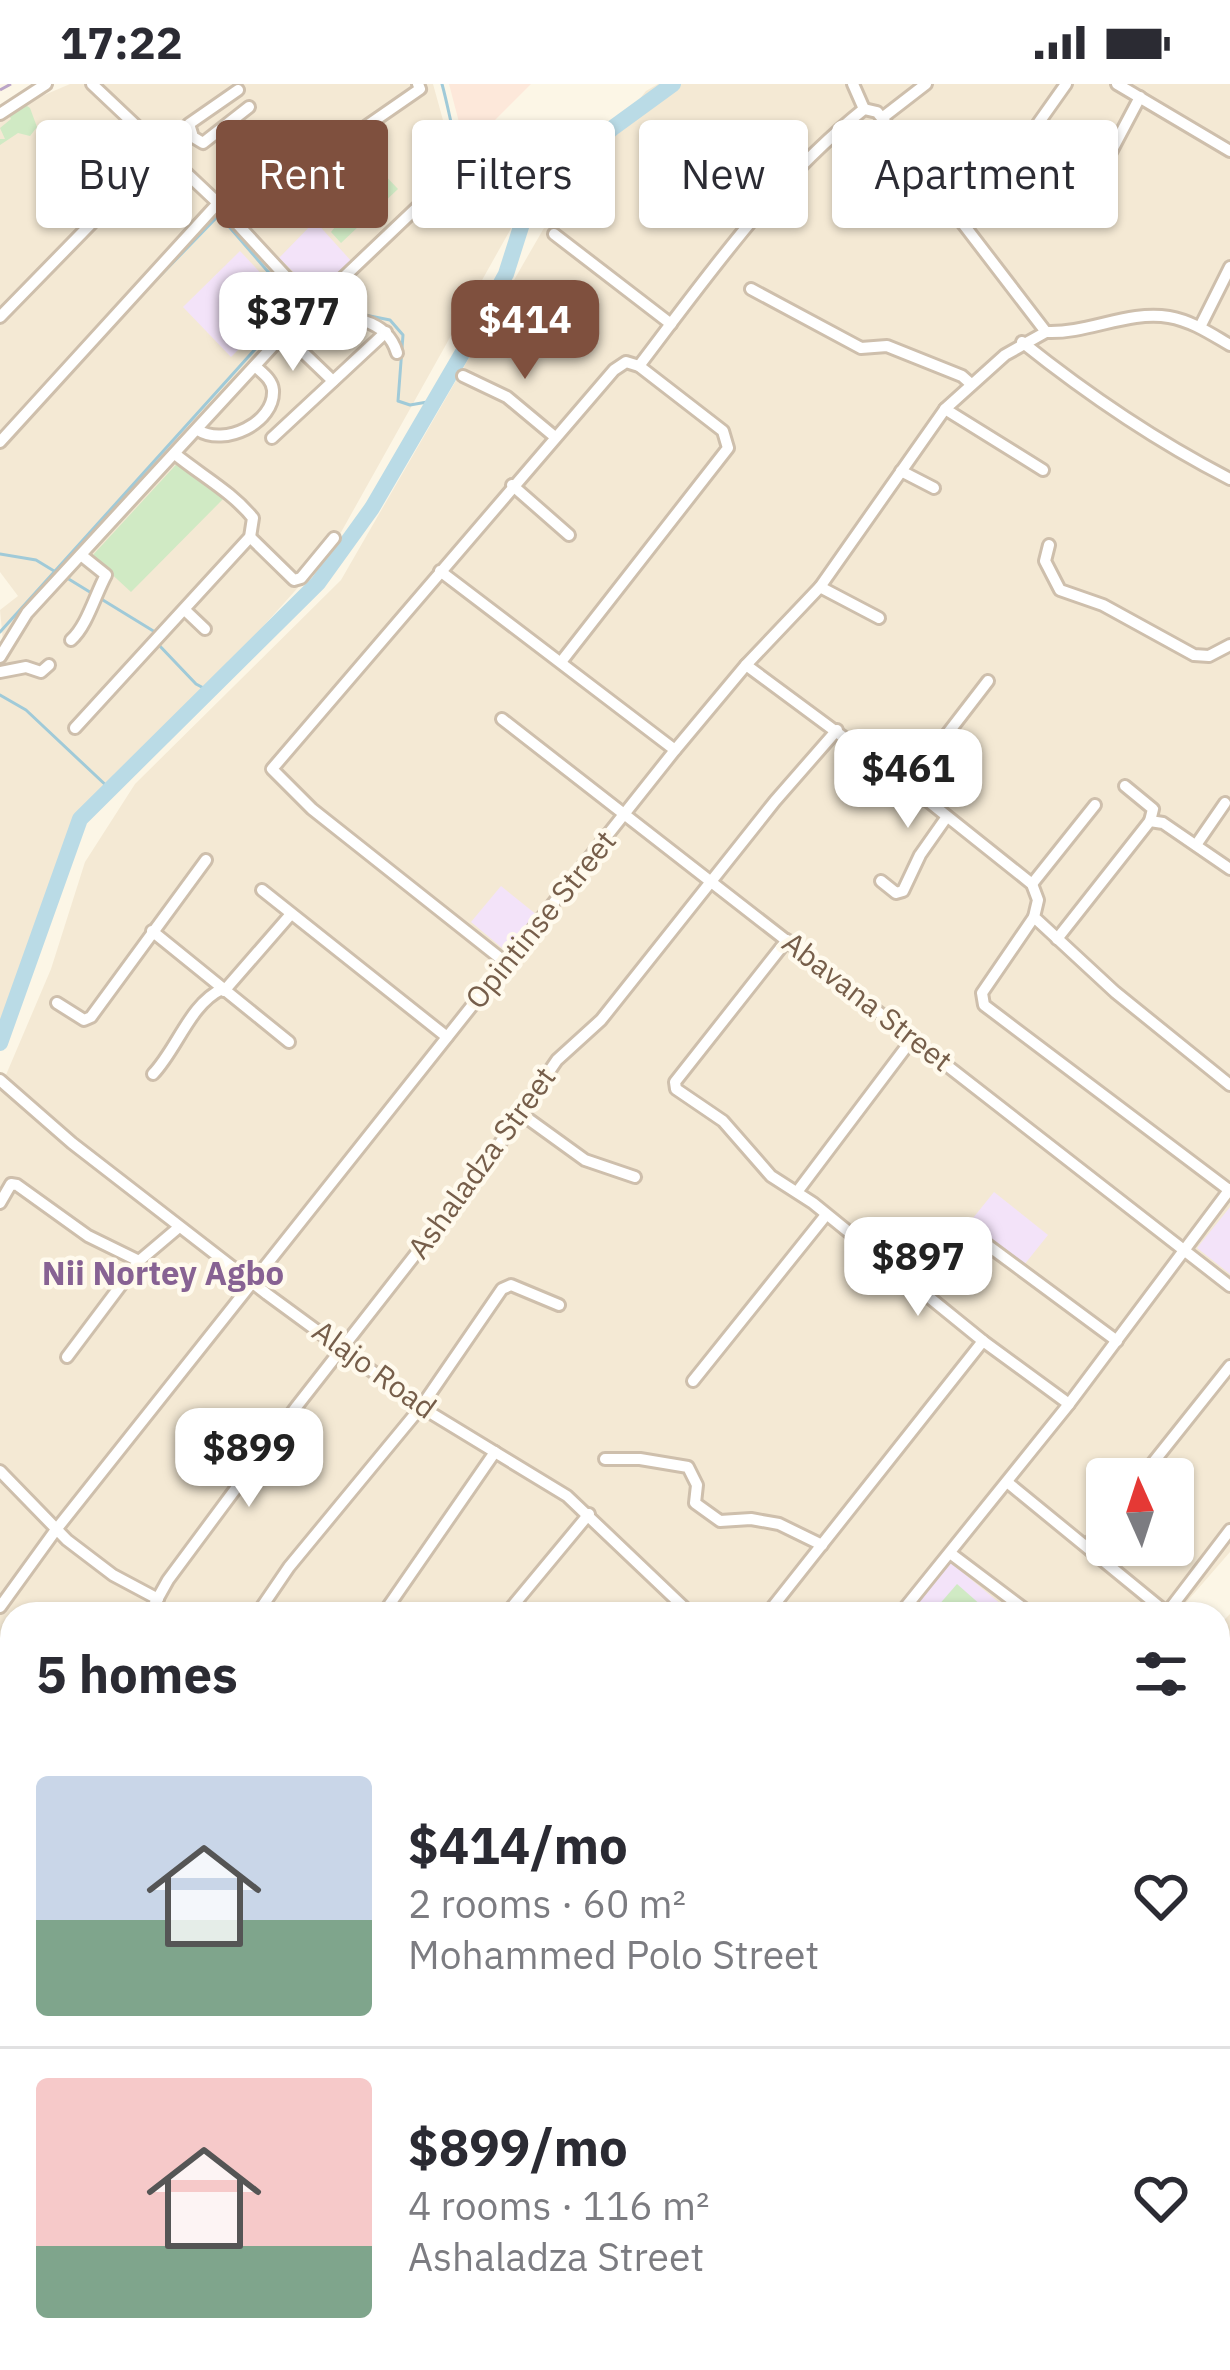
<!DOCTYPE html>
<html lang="en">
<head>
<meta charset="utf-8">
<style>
	body { margin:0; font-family:"IBM Plex Sans",sans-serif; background:#f2f2f3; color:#2b2b33; height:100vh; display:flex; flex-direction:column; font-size:45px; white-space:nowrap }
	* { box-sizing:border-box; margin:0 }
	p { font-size:39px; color:#7c7c81 }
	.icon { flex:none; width:66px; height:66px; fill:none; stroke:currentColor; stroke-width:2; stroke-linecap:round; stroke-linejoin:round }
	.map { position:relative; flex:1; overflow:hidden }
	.panel { position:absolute; left:0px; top:1518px; width:1230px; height:768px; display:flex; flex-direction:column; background:#fff; border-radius:36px 36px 0 0; box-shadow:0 3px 9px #0004 }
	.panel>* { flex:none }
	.top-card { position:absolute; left:36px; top:36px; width:1158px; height:108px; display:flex; gap:24px }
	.needle { width:78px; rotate:357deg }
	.controls { position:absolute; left:1086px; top:1374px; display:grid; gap:24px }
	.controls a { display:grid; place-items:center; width:108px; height:108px; border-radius:12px; background:#fff; box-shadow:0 3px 9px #0004; font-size:60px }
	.price { position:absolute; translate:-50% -102px; padding:0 27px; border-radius:24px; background:#fff; color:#222; font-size:39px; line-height:78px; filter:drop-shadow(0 3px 6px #0008) }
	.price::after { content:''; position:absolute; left:50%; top:72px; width:36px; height:27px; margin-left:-18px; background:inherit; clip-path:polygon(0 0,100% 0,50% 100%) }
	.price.active { background:#7f503e; color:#fff }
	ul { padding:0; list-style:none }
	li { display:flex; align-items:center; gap:36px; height:300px; padding:0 36px }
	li+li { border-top:3px solid #e1e1e2 }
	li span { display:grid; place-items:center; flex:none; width:336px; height:240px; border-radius:12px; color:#555 }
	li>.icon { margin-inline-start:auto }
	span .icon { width:144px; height:144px; fill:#fffc; stroke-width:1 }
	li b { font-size:51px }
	h2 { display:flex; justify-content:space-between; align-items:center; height:144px; padding:0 36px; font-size:51px }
	.pill { padding:0 42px; border-radius:12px; background:#fff; box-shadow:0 3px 9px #0004; font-size:42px; line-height:108px }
	.pill.active { background:#7f503e; color:#fff }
	.status { display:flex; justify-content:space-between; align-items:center; height:84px; padding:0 60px; background:#fff; direction:ltr }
	.status svg { height:33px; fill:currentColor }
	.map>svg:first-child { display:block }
	.residential { fill:#f4e9d4; fill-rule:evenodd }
	.commercial { fill:#fde8da }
	.education { fill:#f3e3f9 }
	.green { fill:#d0eac4 }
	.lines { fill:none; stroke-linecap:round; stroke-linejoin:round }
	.stream { stroke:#a0cad8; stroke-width:3 }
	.river { stroke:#badbe6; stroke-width:16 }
	.minor-casing { stroke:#cebfac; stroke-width:16 }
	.minor { stroke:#fff; stroke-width:10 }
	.rail { stroke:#baa4c7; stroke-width:3; stroke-dasharray:18 12; stroke-linecap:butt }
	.labels { text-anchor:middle; stroke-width:9; stroke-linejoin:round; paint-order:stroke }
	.street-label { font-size:30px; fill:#765e4a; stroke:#fffaed }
	.neighbourhood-label { font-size:33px; font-weight:bold; fill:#876293; stroke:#fffaed }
</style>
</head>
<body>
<div class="status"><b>17:22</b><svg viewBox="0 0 49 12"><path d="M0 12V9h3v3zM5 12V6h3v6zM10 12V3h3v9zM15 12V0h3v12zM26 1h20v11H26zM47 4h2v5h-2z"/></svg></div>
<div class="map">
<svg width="1230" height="2286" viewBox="0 0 1230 2286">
	<rect width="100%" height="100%" fill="#fcf6e6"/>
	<!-- residential -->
	<g class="residential">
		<path d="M70,0H433L451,65L479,111L514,139L330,468L64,764L0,937V577L4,568L0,526L18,512L0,488V30Z"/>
		<path d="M658,0H1230V1468L1176,1530H12V2274H675L674,2286H0V1005L51,885L85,778L135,700L341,496L563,111L646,7ZM1107,1395H1173V1461H1107Z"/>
		<path d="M1230,1530V2286H682L683,2274H1218V1542Z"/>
	</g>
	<!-- commercial -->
	<path class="commercial" d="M449,0H531L466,65Z"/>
	<!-- education -->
	<g class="education">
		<path d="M315,137L353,179L315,209L279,174Z"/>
		<path d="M240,167L287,217L231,273L183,223Z"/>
		<path d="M501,802L537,831L507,868L471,838Z"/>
		<path d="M994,1108L1048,1151L1024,1181L969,1139Z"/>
		<path d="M1230,1123V1190L1197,1164Z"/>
		<path d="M950,1478L1013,1530H907Z"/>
	</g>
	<!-- green -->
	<g class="green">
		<path d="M24,20L30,24L37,43L30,52L18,49L0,61V55H5L0,44L11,35L8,29Z"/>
		<path d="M355,60L398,105L341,159L331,148L350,124L347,119L368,99L369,92L350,64Z"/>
		<path d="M345,68L359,91L340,109L321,86L328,81L332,84Z"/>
		<path d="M184,372L229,409L131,508L92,472Z"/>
		<path d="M957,1500L991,1530H931Z"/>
	</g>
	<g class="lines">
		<!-- stream -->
		<g class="stream">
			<path d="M442,0C459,62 453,105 526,127"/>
			<path d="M360,230L390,236L403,251L398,317L410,321L433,317"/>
			<path d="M104,453L134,420"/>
			<path d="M0,470L36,476L59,490"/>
			<path d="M67,494L155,548"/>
			<path d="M0,548L296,220L219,131L123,230"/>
			<path d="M156,558L196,600L211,608"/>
			<path d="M0,611L26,626L111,706"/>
			<path d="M0,1677L12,1678"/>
			<path d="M0,1739L12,1720"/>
			<path d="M0,1813L12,1816"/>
			<path d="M1218,1968L1230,1977"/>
			<path d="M1230,2054C1216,2083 1215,2158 1230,2185"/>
			<path d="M1019,2274L1021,2286"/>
			<path d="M998,2282L1017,2286"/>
			<path d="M671,2286L672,2274"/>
			<path d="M1098,2286L1099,2274"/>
		</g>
		<!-- river -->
		<path class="river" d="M0,959L80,735L318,499L372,424L463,268L506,190L526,127L537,108L614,43L673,0"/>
		<!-- minor casing -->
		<g class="minor-casing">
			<g id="minor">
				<path d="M92,0L218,119L313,222"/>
				<path d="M853,0L864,25"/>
				<path d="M1117,0L1230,67"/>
				<path d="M238,6L189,40L193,53L203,59L249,23"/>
				<path d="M0,30L46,0"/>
				<path d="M882,34L926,0"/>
				<path d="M711,50L686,80L752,134"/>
				<path d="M1025,58L1066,0"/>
				<path d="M1103,83L1140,13"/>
				<path d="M240,142L368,41L420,5L418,0"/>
				<path d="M554,150L671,240"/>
				<path d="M751,205L861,264L887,262L962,292L971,300"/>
				<path d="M303,232C337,233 385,228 397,269"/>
				<path d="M0,233L161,68"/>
				<path d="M1200,243L1230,183"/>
				<path d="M284,250L333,297"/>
				<path d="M1022,258C1087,310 1156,357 1230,395"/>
				<path d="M639,282C709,190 773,98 864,25L877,28L882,34L1046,248C1088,250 1128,226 1169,233C1192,237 1211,250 1230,261"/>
				<path d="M463,292L507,313L555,353"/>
				<path d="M945,325L1043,386"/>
				<path d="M198,346C224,363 275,339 273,306C272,295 262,289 255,282"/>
				<path d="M272,354L386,248"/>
				<path d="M0,358L218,119"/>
				<path d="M901,387L934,404"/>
				<path d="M512,401L569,451"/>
				<path d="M250,453L294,496L301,494L334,454"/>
				<path d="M1049,461L1045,477L1060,506L1103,521L1194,571L1209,572L1230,561"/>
				<path d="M440,487L675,666"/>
				<path d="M820,503L879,534"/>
				<path d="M185,526L205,545"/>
				<path d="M71,556C87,542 95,511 106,491L81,471"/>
				<path d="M0,573L27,529L284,250L428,113L440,112L456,121"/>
				<path d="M746,581L908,701L1032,800L1038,816L1034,833L1115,908L1230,1001"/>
				<path d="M0,588L26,583L41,588L49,581"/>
				<path d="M502,635L1230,1202"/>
				<path d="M75,644L250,453L253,434C232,408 202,392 175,370"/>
				<path d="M908,701L988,597"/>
				<path d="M1125,702L1153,725L1150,737"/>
				<path d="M1196,761L1225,719"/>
				<path d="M881,797L896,809L903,807L920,771L946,734"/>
				<path d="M1032,800L1095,721"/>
				<path d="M262,806L447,953"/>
				<path d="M1034,833L982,909L984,921L1229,1106"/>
				<path d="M152,847L289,958"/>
				<path d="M1057,855L1150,737L1163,739L1230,785"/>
				<path d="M787,856L675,998L676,1005L723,1037L771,1092L813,1119L983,1257L1069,1320"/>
				<path d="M505,878L312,725L272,685L614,286L626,278L639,282L723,347L728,364L561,578"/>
				<path d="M224,907L291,830"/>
				<path d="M57,919L84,936L91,933L206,776"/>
				<path d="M153,990C177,965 190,920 222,905"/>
				<path d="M0,996L72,1059L267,1210L421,1323L567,1412L691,1530"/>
				<path d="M520,1029L585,1076L635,1093"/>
				<path d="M797,1108L913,954"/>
				<path d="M0,1119L11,1100L17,1101L88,1152L139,1177"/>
				<path d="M982,1157L1117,1257"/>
				<path d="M67,1273L139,1177L178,1144"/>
				<path d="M693,1297L826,1131"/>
				<path d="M605,1375H640L688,1383L697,1401L695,1419L720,1437L751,1435L779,1440L822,1461"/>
				<path d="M0,1387L67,1456L113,1491L158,1515"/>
				<path d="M1140,1395L1230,1282"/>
				<path d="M1007,1398L1167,1529"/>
				<path d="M1087,1462L1107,1437"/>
				<path d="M950,1469L1031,1530"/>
				<path d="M0,1523L55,1447L675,666L746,581L820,503L945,325L1005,271L1046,248"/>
				<path d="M149,1530L168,1496L297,1322L483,1084L557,976L601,936L775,717L837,646"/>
				<path d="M257,1530L289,1483L421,1323L502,1205L511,1201L559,1221"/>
				<path d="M383,1530L495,1368"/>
				<path d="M506,1530L589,1430"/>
				<path d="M767,1530L983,1257"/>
				<path d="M900,1530L1069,1320L1230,1105"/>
				<path d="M1166,1530L1230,1446"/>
				<path d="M0,1576L12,1580"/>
				<path d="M1218,1631L1230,1616"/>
				<path d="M0,1684L12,1685"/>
				<path d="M0,1758L12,1741"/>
				<path d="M0,1803L12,1808"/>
				<path d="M1218,1960L1230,1970"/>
				<path d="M0,2050L12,2032"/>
				<path d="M1218,2055L1230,2031"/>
				<path d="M0,2075L12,2077"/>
				<path d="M0,2118L12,2122"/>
				<path d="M1218,2192L1225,2286"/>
				<path d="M936,2274L998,2286"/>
				<path d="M676,2285L767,2284L818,2274"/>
				<path d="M106,2286L110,2274"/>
				<path d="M248,2286L249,2274"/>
				<path d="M373,2286L375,2274"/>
				<path d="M503,2286L506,2274"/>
			</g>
		</g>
		<!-- minor -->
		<use href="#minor" class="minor"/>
		<!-- rail -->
		<path class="rail" d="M0,6L11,0"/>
	</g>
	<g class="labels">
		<!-- street labels -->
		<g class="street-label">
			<text transform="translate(541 836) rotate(-51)" y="10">Opintinse Street</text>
			<text transform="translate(867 918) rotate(38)" y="10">Abavana Street</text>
			<text transform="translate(482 1079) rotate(-54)" y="10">Ashaladza Street</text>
			<text transform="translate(374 1286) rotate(36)" y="10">Alajo Road</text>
		</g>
		<!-- neighbourhood labels -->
		<g class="neighbourhood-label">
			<text x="163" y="1201">Nii Nortey Agbo</text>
		</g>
	</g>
</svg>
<div class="controls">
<a><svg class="needle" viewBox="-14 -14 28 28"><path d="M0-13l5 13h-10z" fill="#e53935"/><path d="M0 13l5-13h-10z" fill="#7c7c81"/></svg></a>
</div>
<b class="price" style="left:293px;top:290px">$377</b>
<b class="price active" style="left:525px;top:298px">$414</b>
<b class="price" style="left:908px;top:747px">$461</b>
<b class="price" style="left:918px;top:1235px">$897</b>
<b class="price" style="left:249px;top:1426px">$899</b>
<div class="top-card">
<a class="pill">Buy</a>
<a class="pill active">Rent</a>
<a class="pill">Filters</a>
<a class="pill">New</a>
<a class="pill">Apartment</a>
</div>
<section class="panel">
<h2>5 homes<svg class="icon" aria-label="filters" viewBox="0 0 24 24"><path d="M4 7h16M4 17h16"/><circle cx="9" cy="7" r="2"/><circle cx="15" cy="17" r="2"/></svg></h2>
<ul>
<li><span style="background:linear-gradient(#c9d6e8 60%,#7fa58c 0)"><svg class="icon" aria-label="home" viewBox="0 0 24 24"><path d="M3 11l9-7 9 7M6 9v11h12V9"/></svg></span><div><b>$414/mo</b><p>2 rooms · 60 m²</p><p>Mohammed Polo Street</p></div><svg class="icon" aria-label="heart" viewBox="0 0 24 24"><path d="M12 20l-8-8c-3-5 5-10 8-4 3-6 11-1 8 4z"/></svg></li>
<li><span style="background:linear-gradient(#f6c9c9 70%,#7fa58c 0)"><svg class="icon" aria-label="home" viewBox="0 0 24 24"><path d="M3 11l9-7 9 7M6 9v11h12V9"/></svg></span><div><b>$899/mo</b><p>4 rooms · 116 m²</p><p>Ashaladza Street</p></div><svg class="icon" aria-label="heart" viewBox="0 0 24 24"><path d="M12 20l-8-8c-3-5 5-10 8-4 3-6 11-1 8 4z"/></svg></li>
</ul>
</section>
</div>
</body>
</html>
